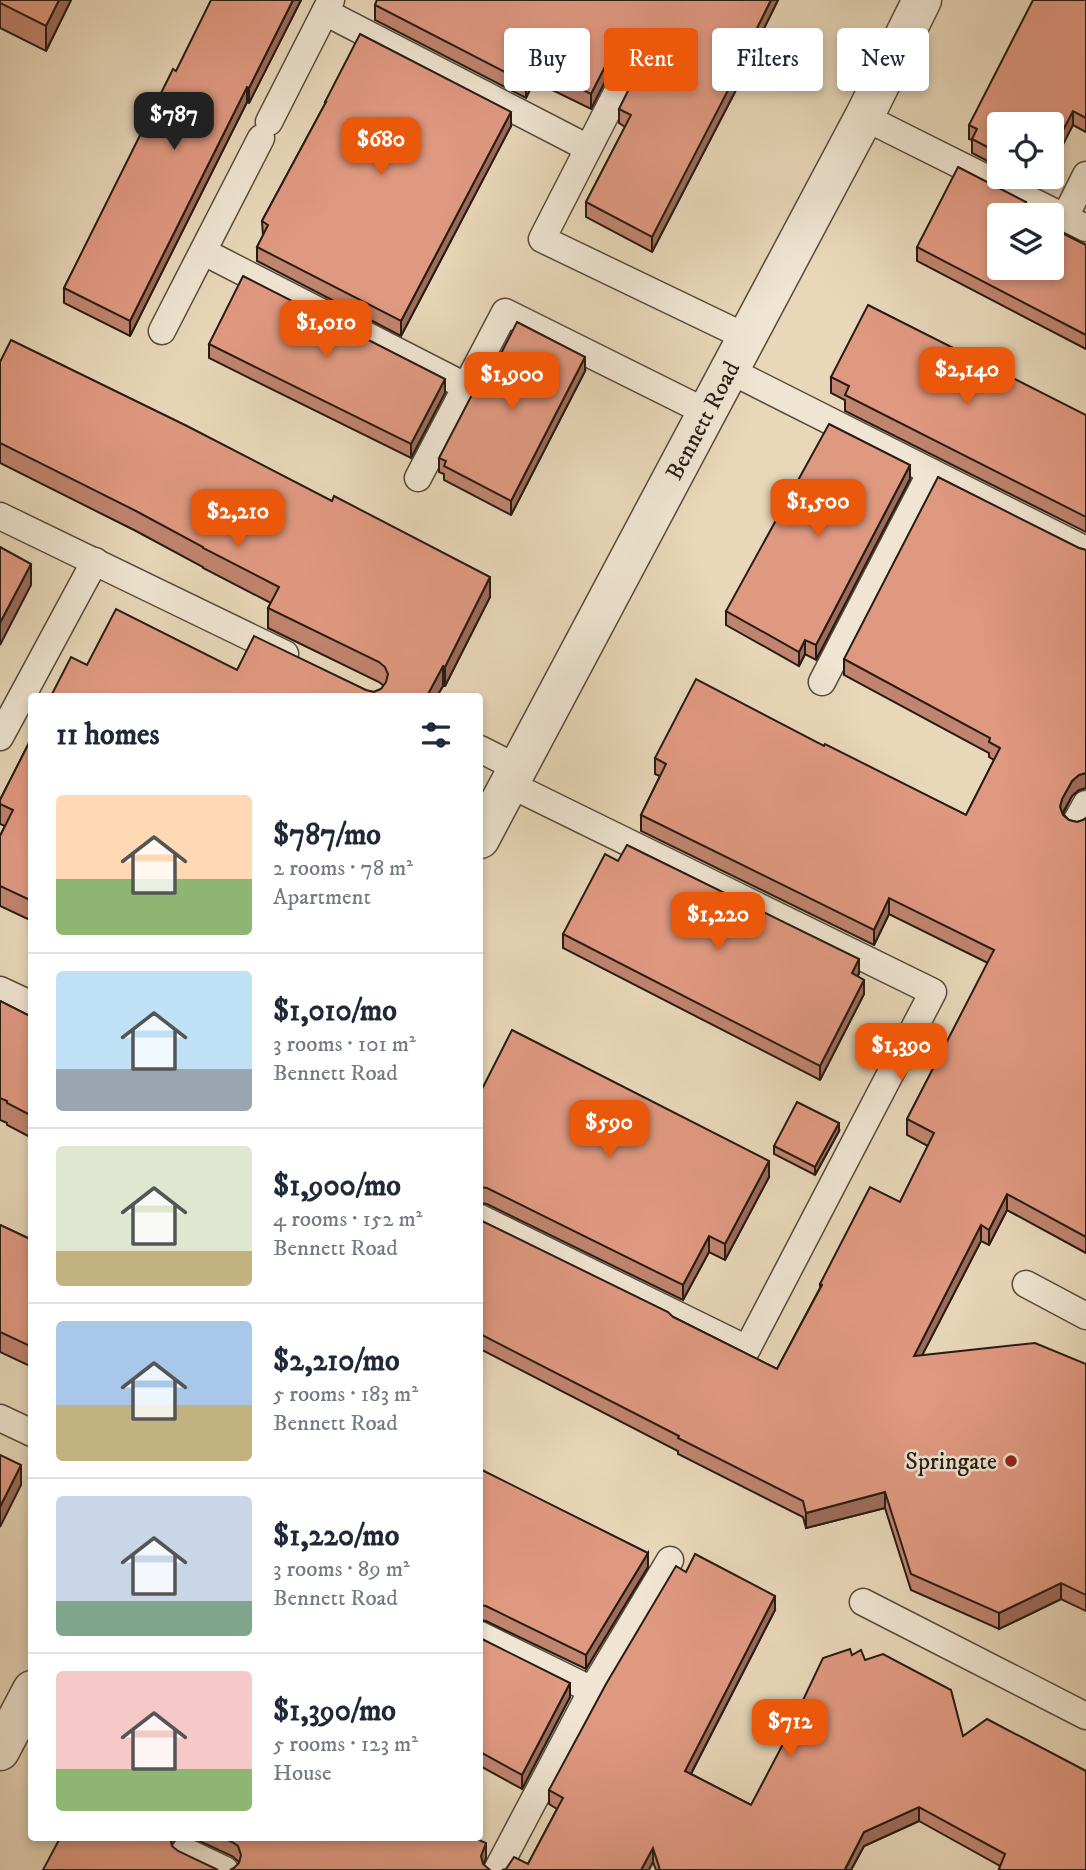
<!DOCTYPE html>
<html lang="en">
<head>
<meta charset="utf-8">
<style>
	body { margin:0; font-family:"IM FELL DW Pica",serif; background:#f6f6f7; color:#1f2937; height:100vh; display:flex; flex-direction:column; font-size:26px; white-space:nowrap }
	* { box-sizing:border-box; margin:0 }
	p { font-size:23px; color:#747a83 }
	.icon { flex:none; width:38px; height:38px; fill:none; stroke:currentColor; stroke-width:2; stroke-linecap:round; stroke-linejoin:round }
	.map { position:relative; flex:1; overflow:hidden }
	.sheet { position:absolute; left:28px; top:693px; width:455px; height:1148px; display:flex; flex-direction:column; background:#fff; border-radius:7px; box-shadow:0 4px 10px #0003 }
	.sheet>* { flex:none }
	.hud { position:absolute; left:504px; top:28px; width:476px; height:63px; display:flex; gap:14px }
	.tools { position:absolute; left:987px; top:112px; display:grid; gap:14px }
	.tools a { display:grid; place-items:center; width:77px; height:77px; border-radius:7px; background:#fff; box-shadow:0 4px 10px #0003; font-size:35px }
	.price { position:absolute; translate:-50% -60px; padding:0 16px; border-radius:14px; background:#ea580c; color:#fff; font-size:23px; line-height:46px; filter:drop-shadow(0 2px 4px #0008) }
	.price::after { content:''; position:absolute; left:50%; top:42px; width:21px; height:16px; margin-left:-10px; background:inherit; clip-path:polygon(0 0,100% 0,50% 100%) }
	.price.current { background:#222; color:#fff }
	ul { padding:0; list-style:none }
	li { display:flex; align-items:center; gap:21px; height:175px; padding:0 28px }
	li+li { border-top:2px solid #e0e1e3 }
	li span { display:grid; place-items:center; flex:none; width:196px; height:140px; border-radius:7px; color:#555 }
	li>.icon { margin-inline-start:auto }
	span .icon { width:84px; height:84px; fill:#fffc; stroke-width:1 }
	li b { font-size:30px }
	h2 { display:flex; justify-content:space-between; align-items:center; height:84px; padding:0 28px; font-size:30px }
	.pill { padding:0 24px; border-radius:7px; background:#fff; box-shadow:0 4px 10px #0003; font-size:24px; line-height:63px }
	.pill.current { background:#ea580c; color:#fff }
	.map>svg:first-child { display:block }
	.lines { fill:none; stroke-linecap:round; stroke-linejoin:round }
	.lane-casing { stroke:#574b3c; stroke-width:29 }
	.street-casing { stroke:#574b3c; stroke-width:41 }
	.lane { stroke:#f0e5d2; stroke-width:26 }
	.street { stroke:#f0e5d2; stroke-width:38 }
	.wall { fill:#c1846f; stroke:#271c13; stroke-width:2 }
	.shaded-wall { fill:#9d6b5a; stroke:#271c13; stroke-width:2 }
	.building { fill:#e09981; stroke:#271c13; stroke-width:2 }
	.poi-dot { fill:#8f2418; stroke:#f0e5d2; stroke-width:2.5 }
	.labels { text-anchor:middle; stroke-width:5; stroke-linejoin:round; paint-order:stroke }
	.street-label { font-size:24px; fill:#271c13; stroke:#f0e5d2 }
	.poi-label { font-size:24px; fill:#271c13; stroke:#f0e5d2; text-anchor:end }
</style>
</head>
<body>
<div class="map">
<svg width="1086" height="1870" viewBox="0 0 1086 1870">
	<rect width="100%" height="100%" fill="#e8d7b9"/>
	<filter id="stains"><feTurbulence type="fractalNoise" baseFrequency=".00286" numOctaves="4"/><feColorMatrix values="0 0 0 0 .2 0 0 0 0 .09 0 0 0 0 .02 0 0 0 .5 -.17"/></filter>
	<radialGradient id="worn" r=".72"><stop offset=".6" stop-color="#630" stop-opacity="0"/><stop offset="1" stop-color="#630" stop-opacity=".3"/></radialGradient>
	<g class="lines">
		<!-- lane casing -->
		<g class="lane-casing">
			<g id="lane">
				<path d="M325,12L588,148"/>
				<path d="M631,65L542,239L746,337"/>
				<path d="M864,117L1086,228"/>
				<path d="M269,122L331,0"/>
				<path d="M1065,217L1086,175"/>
				<path d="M204,252L467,387"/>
				<path d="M162,331L261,138"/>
				<path d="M729,370L1086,550"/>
				<path d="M418,478L505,312L706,412"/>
				<path d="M0,516L285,654"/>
				<path d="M822,682L931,472"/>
				<path d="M0,737L95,561"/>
				<path d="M480,749L517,768"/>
				<path d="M1076,822L1086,804"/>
				<path d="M0,990L32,1005"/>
				<path d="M480,1218L747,1349L933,992L509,784"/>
				<path d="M1026,1284L1086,1316"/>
				<path d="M0,1418L32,1433"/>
				<path d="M863,1602L1086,1716"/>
				<path d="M480,1635L592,1690"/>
				<path d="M185,1851L225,1870"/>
				<path d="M497,1870L592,1690L670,1560"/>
			</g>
		</g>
		<!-- street casing -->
		<g class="street-casing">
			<g id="street">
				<path id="s1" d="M480,839L864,117L922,0"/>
				<path d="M0,1751L32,1690"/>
			</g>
		</g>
		<!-- lane -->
		<use href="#lane" class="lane"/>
		<!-- street -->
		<use href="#street" class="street"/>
	</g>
	<!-- wall -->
	<g class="wall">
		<path d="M0,0H71L46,51L0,28Z"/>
		<path d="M301,0L249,103L247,102L130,336L64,303V288L176,71Z"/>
		<path d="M377,0H778L737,83V88L652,252L586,217V202L625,127L619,123V109L645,58L644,56L639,51L631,49L622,52L617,58L591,109L534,81L526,98L375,20V5Z"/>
		<path d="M1086,0V132L1073,125L999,124V167L972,153V140L969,139V125Z"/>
		<path d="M325,102L511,126L401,336L257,261V247L263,236L262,221L325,104Z"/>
		<path d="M1019,177H1046L1041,188Z"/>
		<path d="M1026,214L1086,245V349L917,261V247Z"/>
		<path d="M209,344L445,393L411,458L209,358Z"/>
		<path d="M0,362L490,597L445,686H443L437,696H51L87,665L237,670L374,692L381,689L384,686L379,682L268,628V608L271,603L203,568V567L136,531L0,463Z"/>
		<path d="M585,371L511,515L444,480V474L439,472V458L481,393Z"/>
		<path d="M831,377L1086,415V532L845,411V400L831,393Z"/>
		<path d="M910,479L816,660L805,654L799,666L726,625V611Z"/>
		<path d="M1079,548L1086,550V788L1079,790L1072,796L1063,814L1069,820L1077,822L1083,820L1086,818V1253L1007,1210L989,1245L981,1241L922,1355L1086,1364V1611L1061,1599L999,1629L911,1590L885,1508L806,1528L803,1517L678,1454V1451L480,1349V1220L777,1369L820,1288V1284L900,1202L928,1146L907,1135V1119L988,963L889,914L874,945L641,831V815L660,776L655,774V758L824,746L966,815L994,760L989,757V753L844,675V659Z"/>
		<path d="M32,737V921L0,906V836L5,826L0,824V800Z"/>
		<path d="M563,934L859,973L858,976L864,994L820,1080L563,948Z"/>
		<path d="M0,1001L32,1017V1138L7,1125V1123L0,1120Z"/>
		<path d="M480,1093L769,1177L725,1260L709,1252L683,1300L487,1204L480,1203Z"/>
		<path d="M839,1131L815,1175L774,1154V1146Z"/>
		<path d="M0,1225L32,1240V1367L0,1352Z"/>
		<path d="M480,1469L648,1567L586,1669L486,1621L480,1620Z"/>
		<path d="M686,1572L775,1610L691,1774L751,1805L852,1655L865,1660L963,1736L1086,1870H999L1000,1866L919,1821L864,1846L851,1870H656L653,1862L528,1864L557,1809L549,1804V1790Z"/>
		<path d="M480,1638L570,1697L522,1789L480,1766Z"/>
		<path d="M193,1838H474L486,1858L484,1864L234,1868L239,1864L238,1861L232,1856Z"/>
	</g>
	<!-- shaded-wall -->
	<g class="shaded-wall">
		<path d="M59,0H71L46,51V26Z"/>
		<path d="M293,0H301L249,103V88Z"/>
		<path d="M771,0H778L737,83V88L652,252V237Z"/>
		<path d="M631,34V49L622,52L617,58L591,109V94L617,43L622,37Z"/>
		<path d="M534,66V81L526,98V83Z"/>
		<path d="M247,87V102L130,336V321Z"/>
		<path d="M1073,111V125L1052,166V151Z"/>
		<path d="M511,112V126L401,336V321Z"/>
		<path d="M1041,177H1046L1041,188Z"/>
		<path d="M1026,202V215L1021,212Z"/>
		<path d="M585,357V371L511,515V501Z"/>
		<path d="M445,379V393L411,458V444Z"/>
		<path d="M910,465V479L816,660V645Z"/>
		<path d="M31,564V585L0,645V623Z"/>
		<path d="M490,577V597L445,686V667Z"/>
		<path d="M805,640V654L799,666V652Z"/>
		<path d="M443,666V686L437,696H427Z"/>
		<path d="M1086,773V788L1079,790L1072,796L1062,814L1060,807L1062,799L1072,781L1079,775Z"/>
		<path d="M889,898V914L874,945V930Z"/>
		<path d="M859,959V973L852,988V973Z"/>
		<path d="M864,980V994L820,1080V1066Z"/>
		<path d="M839,1123V1131L815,1175V1167Z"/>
		<path d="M769,1161V1177L725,1260V1244Z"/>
		<path d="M1007,1194V1210L989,1245V1230Z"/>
		<path d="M981,1225V1241L914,1371V1356Z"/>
		<path d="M709,1236V1252L683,1300V1285Z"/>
		<path d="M21,1465V1485L0,1527V1507Z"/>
		<path d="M885,1492V1508L806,1528V1513Z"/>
		<path d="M648,1553V1567L586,1669V1655Z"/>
		<path d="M1061,1583V1599L999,1629V1613Z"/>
		<path d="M775,1596V1610L685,1785V1771Z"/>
		<path d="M570,1683V1697L522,1789V1775Z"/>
		<path d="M919,1807V1821L864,1846L851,1870H845L864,1832Z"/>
		<path d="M170,1838H178H176L171,1845Z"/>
		<path d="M486,1843V1858L481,1870V1856Z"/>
		<path d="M653,1848V1862L649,1870H641Z"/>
	</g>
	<!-- building -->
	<g class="building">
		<path d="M0,0H59L46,26L0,3Z"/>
		<path d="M211,0H293L249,88L247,87L130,321L64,288L173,69L176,71Z"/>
		<path d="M377,0H771L735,72L737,73L652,237L586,202L631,115L619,109L645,57L647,49L644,41L639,37L631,34L622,37L617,43L591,94L534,66L526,83L375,5Z"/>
		<path d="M1033,0H1086V118L1073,111L1052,151V124H999V153L972,139L977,129L969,125Z"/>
		<path d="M360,34L511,112L401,321L257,247L268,225L262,221L326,102H325Z"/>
		<path d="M958,167L1026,202L1021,212L1028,215H999V268H1052V228L1086,245V335L917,247Z"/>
		<path d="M243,276L445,379L411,444L209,344Z"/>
		<path d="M868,305L1086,415V517L845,395L849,386L831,377Z"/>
		<path d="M517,322L585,357L511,501L444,466L446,461L439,458L475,389L481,393Z"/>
		<path d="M11,340L187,426L332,501L334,496L490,577L445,667L443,666L427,696H51L71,657L87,665L116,609L237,670L254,636L366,690L374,692L381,689L386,682L388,674L385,667L379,662L268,608L279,587L203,548V547L136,511L0,443V362Z"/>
		<path d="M829,424L910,465L816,645L805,640L799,652L726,611Z"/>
		<path d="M938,477L1079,548L1086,550V773L1079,775L1072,781L1062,799L1060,807L1063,815L1069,820L1077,822L1083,820L1086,818V1237L1007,1194L989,1230L981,1225L914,1356L1035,1343L1086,1364V1595L1061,1583L999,1613L911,1574L885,1492L806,1513L803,1501L678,1438L679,1436L480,1334V1220L668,1312L673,1317L777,1369L822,1285L820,1284L870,1187L900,1202L934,1133L907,1119L994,950L889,898L874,930L641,815L666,764L655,758L696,679L824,746L825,744L966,815L1000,748L989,742L990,738L844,659Z"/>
		<path d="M0,547L31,564L0,623Z"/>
		<path d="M32,737V901L0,886V836L13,810L0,804V800Z"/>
		<path d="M627,845L859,959L852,973L864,980L820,1066L563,934L605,854L618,861Z"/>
		<path d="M0,1001L32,1017V1116L7,1103V1101L0,1098Z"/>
		<path d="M512,1030L769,1161L725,1244L709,1236L683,1285L487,1188L480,1187V1130L482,1124L480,1123V1093Z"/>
		<path d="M797,1102L839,1123L815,1167L774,1146Z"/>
		<path d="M0,1225L32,1240V1347L0,1332Z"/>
		<path d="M0,1455L21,1465L0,1507Z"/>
		<path d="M480,1469L648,1553L586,1655L486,1606L480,1605Z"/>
		<path d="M695,1554L775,1596L685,1771L751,1805L804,1704L803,1700L823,1658L850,1649L852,1655L861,1650L865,1660L883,1654L951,1690L963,1736L987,1719L1086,1771V1870H1001L999,1869L1005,1854L919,1807L864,1832L845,1869V1870H660L653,1848L641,1870H502L506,1869L514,1857L528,1864L563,1798L549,1790L606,1684L676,1566L686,1572Z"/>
		<path d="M480,1638L570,1683L522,1775L480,1752Z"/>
		<path d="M60,1838H170L172,1846L178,1851L218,1870H43Z"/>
		<path d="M223,1838H474L486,1843L481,1856L483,1864L490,1870H230L234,1868L239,1863L241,1855L238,1846L232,1842Z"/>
	</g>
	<!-- markers -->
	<circle class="poi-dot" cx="1011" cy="1461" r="7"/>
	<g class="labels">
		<!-- street labels -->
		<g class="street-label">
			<text dy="8" stroke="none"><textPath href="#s1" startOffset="474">Bennett Road</textPath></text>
		</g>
		<!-- poi labels -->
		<g class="poi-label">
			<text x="997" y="1469">Springate</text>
		</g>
	</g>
	<rect width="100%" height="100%" filter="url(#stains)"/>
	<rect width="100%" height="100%" fill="url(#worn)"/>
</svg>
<div class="tools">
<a><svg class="icon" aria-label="locate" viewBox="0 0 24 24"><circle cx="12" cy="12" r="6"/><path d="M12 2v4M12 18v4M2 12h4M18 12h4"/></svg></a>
<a><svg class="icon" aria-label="layers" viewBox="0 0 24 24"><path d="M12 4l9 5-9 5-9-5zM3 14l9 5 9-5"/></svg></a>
</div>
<b class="price current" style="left:174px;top:152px">$787</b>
<b class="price" style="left:381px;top:177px">$680</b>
<b class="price" style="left:326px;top:360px">$1,010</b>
<b class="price" style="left:967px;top:407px">$2,140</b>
<b class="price" style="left:512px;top:412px">$1,900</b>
<b class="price" style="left:818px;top:539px">$1,500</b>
<b class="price" style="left:238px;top:549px">$2,210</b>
<b class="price" style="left:718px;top:952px">$1,220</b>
<b class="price" style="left:901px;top:1083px">$1,390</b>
<b class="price" style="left:609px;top:1160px">$590</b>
<b class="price" style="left:790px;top:1759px">$712</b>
<div class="hud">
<a class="pill">Buy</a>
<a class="pill current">Rent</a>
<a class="pill">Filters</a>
<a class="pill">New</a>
</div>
<section class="sheet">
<h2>11 homes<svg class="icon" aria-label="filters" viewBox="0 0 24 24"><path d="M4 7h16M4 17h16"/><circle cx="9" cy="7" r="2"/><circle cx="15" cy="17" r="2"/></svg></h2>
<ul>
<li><span style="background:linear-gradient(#ffd9b3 60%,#8fb573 0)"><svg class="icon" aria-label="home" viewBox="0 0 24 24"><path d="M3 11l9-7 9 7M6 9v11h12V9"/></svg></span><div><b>$787/mo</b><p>2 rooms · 78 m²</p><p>Apartment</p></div></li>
<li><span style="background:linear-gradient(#bfe0f5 70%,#9aa5b1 0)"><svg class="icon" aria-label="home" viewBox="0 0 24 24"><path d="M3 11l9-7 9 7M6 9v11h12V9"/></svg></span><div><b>$1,010/mo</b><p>3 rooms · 101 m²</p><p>Bennett Road</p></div></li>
<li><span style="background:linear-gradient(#dfe7d0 75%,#c2b280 0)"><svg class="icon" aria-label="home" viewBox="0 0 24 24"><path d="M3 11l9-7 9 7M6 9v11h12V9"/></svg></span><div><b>$1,900/mo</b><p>4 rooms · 152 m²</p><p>Bennett Road</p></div></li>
<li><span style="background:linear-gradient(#a9c7e8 60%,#c2b280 0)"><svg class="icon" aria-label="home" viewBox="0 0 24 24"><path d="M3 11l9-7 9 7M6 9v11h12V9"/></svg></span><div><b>$2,210/mo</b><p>5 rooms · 183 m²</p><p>Bennett Road</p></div></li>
<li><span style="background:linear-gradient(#c9d6e8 75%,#7fa58c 0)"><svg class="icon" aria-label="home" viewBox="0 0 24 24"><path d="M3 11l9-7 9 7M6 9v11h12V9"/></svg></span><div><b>$1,220/mo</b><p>3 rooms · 89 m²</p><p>Bennett Road</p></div></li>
<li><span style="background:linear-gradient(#f6c9c9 70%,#8fb573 0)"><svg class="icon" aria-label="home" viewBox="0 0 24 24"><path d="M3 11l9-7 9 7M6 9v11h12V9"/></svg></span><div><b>$1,390/mo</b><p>5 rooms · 123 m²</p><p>House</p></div></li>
</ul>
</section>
</div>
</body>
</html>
